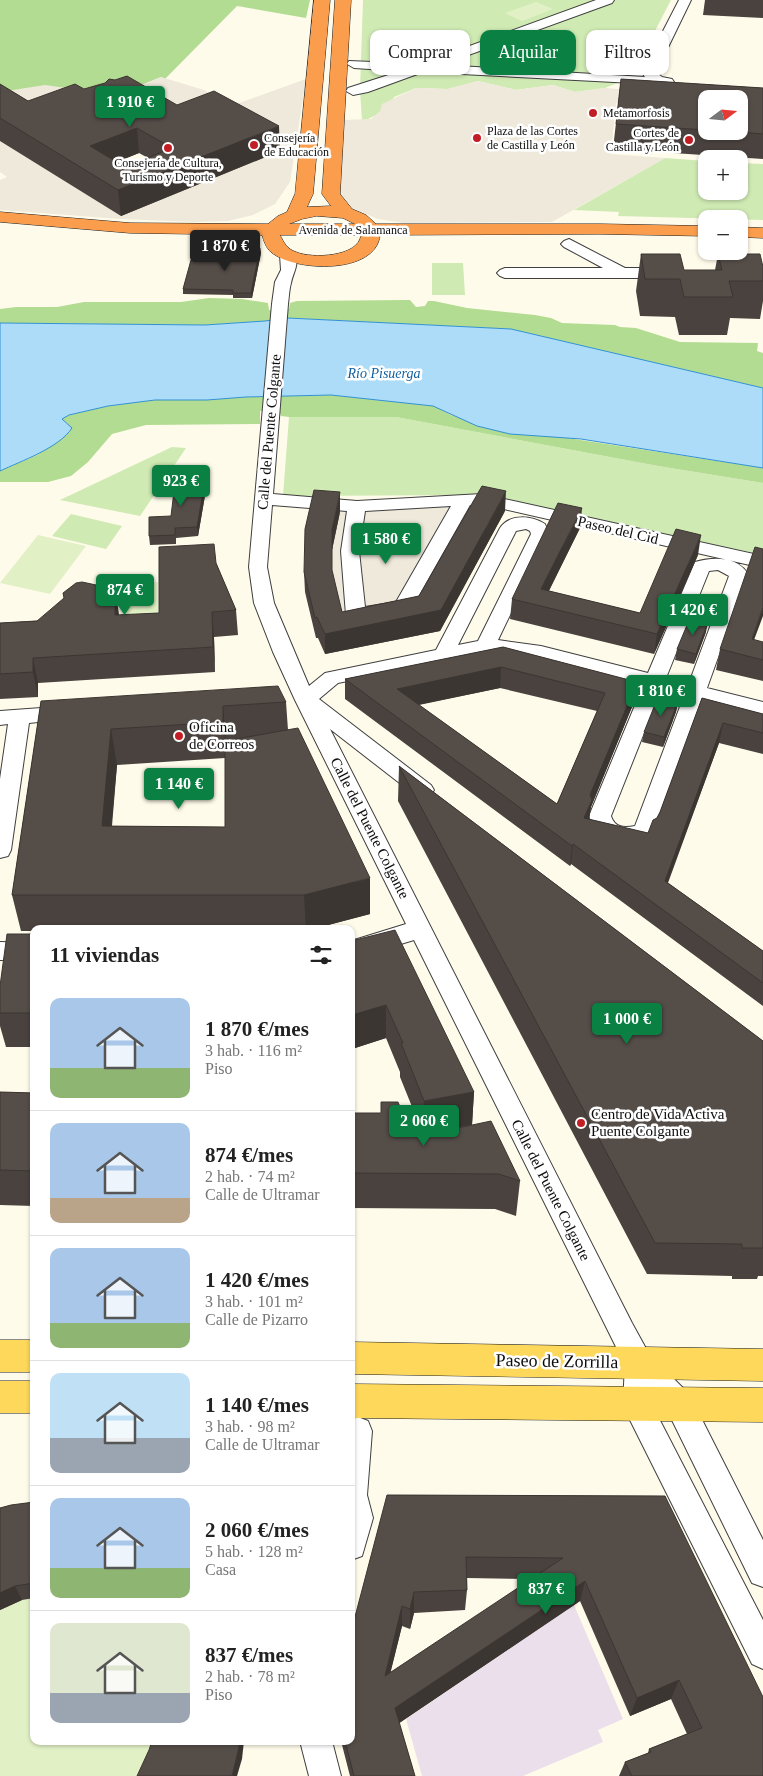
<!DOCTYPE html>
<html lang="es">
<head>
<meta charset="utf-8">
<style>
	body { margin:0; font-family:Georgia,serif; background:#f6f6f6; color:#222; height:100vh; display:flex; flex-direction:column; font-size:19px; white-space:nowrap }
	* { box-sizing:border-box; margin:0 }
	p { font-size:16px; color:#767676 }
	.icon { flex:none; width:28px; height:28px; fill:none; stroke:currentColor; stroke-width:2; stroke-linecap:round; stroke-linejoin:round }
	.map { position:relative; flex:1; overflow:hidden }
	.drawer { position:absolute; left:30px; top:925px; width:325px; height:820px; display:flex; flex-direction:column; background:#fff; border-radius:10px; box-shadow:0 1px 4px #0004 }
	.drawer>* { flex:none }
	.top-card { position:absolute; left:370px; top:30px; width:318px; height:45px; display:flex; gap:10px }
	.needle { width:32px; rotate:74deg }
	.fabs { position:absolute; left:698px; top:90px; display:grid; gap:10px }
	.fabs a { display:grid; place-items:center; width:50px; height:50px; border-radius:10px; background:#fff; box-shadow:0 1px 4px #0004; font-size:25px }
	.price { position:absolute; translate:-50% -42px; padding:0 11px; border-radius:5px; background:#0b8043; color:#fff; font-size:16px; line-height:32px; filter:drop-shadow(0 1px 2px #0008) }
	.price::after { content:''; position:absolute; left:50%; top:30px; width:15px; height:11px; margin-left:-8px; background:inherit; clip-path:polygon(0 0,100% 0,50% 100%) }
	.price.active { background:#222; color:#fff }
	ul { padding:0; list-style:none }
	li { display:flex; align-items:center; gap:15px; height:125px; padding:0 20px }
	li+li { border-top:1px solid #e0e0e0 }
	li span { display:grid; place-items:center; flex:none; width:140px; height:100px; border-radius:10px; color:#555 }
	li>.icon { margin-inline-start:auto }
	span .icon { width:60px; height:60px; fill:#fffc; stroke-width:1 }
	li b { font-size:21px }
	h2 { display:flex; justify-content:space-between; align-items:center; height:60px; padding:0 20px; font-size:21px }
	.pill { padding:0 18px; border-radius:10px; background:#fff; box-shadow:0 1px 4px #0004; font-size:18px; line-height:45px }
	.pill.active { background:#0b8043; color:#fff }
	.map>svg:first-child { display:block }
	.industrial { fill:#eadfeb }
	.green { fill:#cfeab3 }
	.forest { fill:#b2dc91 }
	.pitch { fill:#e2f1c5 }
	.plaza { fill:#eee9da }
	.water { fill:#addcf9; stroke:#3191d2 }
	.lines { fill:none; stroke-linecap:round; stroke-linejoin:round }
	.minor-casing { stroke:#3f3f3f; stroke-width:2 }
	.major-casing { stroke:#1d1d1d; stroke-width:1 }
	.highway-casing { stroke:#1d1d1d; stroke-width:1 }
	.minor { fill:#fff; fill-rule:evenodd }
	.major { fill:#fed85b; fill-rule:evenodd }
	.highway { fill:#fa9d4d; fill-rule:evenodd }
	.wall { fill:#49423e; fill-rule:evenodd }
	.shaded-wall { fill:#3c3632 }
	.building { fill:#554d48; stroke:#3c3632; fill-rule:evenodd }
	.poi-dot { fill:#c11f25; stroke:#fff; stroke-width:2 }
	.labels { text-anchor:middle; stroke-width:5; stroke-linejoin:round; paint-order:stroke }
	.far-poi-label { font-size:12px; fill:#0c0c0c; stroke:#fff; text-anchor:start }
	.far-street-label { font-size:12px; fill:#0c0c0c; stroke:#fff }
	.far-water-label { font-size:14px; font-style:italic; fill:#1161a2; stroke:#fff }
	.street-label { font-size:15px; fill:#0c0c0c; stroke:#fff }
	.poi-label { font-size:15px; fill:#0c0c0c; stroke:#fff; text-anchor:start }
	.near-street-label { font-size:18px; fill:#0c0c0c; stroke:#fff }
</style>
</head>
<body>
<div class="map">
<svg width="763" height="1776" viewBox="0 0 763 1776">
	<rect width="100%" height="100%" fill="#fffbea"/>
	<!-- industrial -->
	<path class="industrial" d="M574,1605L623,1719L598,1730L603,1742L523,1776H422L406,1719Z"/>
	<!-- green -->
	<g class="green">
		<path d="M363,0H671L629,81L625,80L605,88L575,92L553,85L516,90L478,81L448,89L416,88L394,97C390,107 372,119 362,121L360,90Z"/>
		<path d="M665,158L706,161V191H739V163L763,164V220L618,216L619,212L574,210Z"/>
		<path d="M432,263H463L465,295H432Z"/>
		<path d="M289,417H396L658,466L763,483V555L482,495L283,496Z"/>
		<path d="M172,447L186,448L140,516L60,500Z"/>
		<path d="M71,514L122,526L106,549L52,536Z"/>
	</g>
	<!-- forest -->
	<g class="forest">
		<path d="M0,0H310L306,18L237,6L165,79L161,77L117,95L0,92Z"/>
		<path d="M209,298L242,299L268,303L269,310L289,309L290,303L297,301L406,300H410L416,307L425,306L428,301H434L467,308L535,315L551,318L562,323L615,325L620,327L636,328L680,342L758,343L757,351L763,353V388L511,329L288,318L265,321L205,325L0,323V309L16,307H57L84,302H181Z"/>
		<path d="M331,395L434,406L451,415L548,435L763,468V483L658,466L396,417H289L281,416L279,411H260V424L146,425L112,434L88,462L71,476L48,482H0V471L39,454L68,424L61,419L69,415L108,406L155,400H207L246,397Z"/>
	</g>
	<!-- pitch -->
	<g class="pitch">
		<path d="M536,2L553,9L522,21L505,13Z"/>
		<path d="M38,535L86,546L50,594L0,583Z"/>
		<path d="M158,582V632L123,634L125,583Z"/>
		<path d="M34,1517V1741H244L237,1776H0V1525Z"/>
	</g>
	<!-- plaza -->
	<g class="plaza">
		<path d="M161,77L204,90L231,106L306,79L290,182L275,204L253,215L228,221L195,222L121,219L0,210V180L7,177L0,172V140L121,216L280,151L22,129L0,92L45,85L117,95Z"/>
		<path d="M478,81L516,90L553,85L575,92L605,88L630,90L628,104L616,103L611,154L665,158L552,222L404,223L378,219L351,208L337,190L343,120L371,119L380,111L382,104L416,88L448,89Z"/>
		<path d="M481,505L418,617L342,632L332,591V550L340,511Z"/>
	</g>
	<!-- water -->
	<path class="water" d="M288,318L511,329L763,388V468L581,439L510,434L477,426L433,406L331,395L246,397L207,400H155L108,406L69,415L62,419L72,428C59,448 21,461 0,471V323L205,325L265,321Z"/>
	<g class="lines">
		<!-- minor casing -->
		<g class="minor-casing">
			<g id="minor">
				<path d="M596,0H614L612,3L441,65L645,77L643,74L644,68L679,0H691L658,68L657,73L662,77L672,79L674,82L672,85L423,72L368,92L353,95L346,91L348,88L401,71L354,68L347,64L349,61L420,64Z"/>
				<path d="M569,239L625,268H669L674,270L677,273L674,276L669,278H505L500,276L497,273L500,270L505,268H603L564,247L561,244L564,241Z"/>
				<path d="M288,250L293,252C301,263 293,272 291,283C289,290 289,297 288,304L273,494L357,501L482,494L763,556V568L482,504L470,505L410,611L356,621L349,619L346,615L341,551L347,511L272,505L267,567L274,603L309,686L325,673L436,650L500,528C510,513 532,516 545,524L549,534L498,640L541,646L648,673L695,562C713,557 737,556 748,574L707,688L763,702V716L702,701L655,831L652,837C624,846 600,847 589,816L643,686L541,660L485,653L338,683L319,699L431,785L434,790L431,795L423,798L415,795L330,729L632,1323L649,1354L689,1394L763,1540V1587L752,1583L669,1414L652,1396L651,1403L763,1620V1669L752,1664L627,1414L623,1404L625,1365L414,940L351,959V941L406,924L295,700L273,652L254,603L249,567L272,304L275,282L281,270L280,255L283,252ZM451,506L396,602L365,607L359,551L365,511ZM526,529L530,531L531,534L478,641L458,645L516,531ZM718,570L729,576L689,683L666,678L709,571ZM661,690L684,696L635,826C624,828 615,828 611,816Z"/>
				<path d="M69,706L76,708L79,713L76,718L29,723L11,850L8,856L0,858V779L8,724L0,725V711Z"/>
				<path d="M0,942L34,943V961L0,960Z"/>
				<path d="M358,1417L368,1421L372,1431L367,1495L373,1518L362,1556L351,1560V1420Z"/>
				<path d="M300,1741H332L341,1776H309Z"/>
			</g>
		</g>
		<!-- major casing -->
		<g class="major-casing">
			<g id="major">
				<rect x="0" y="1340" width="34" height="32"/>
				<path d="M351,1342L763,1349V1381L351,1374Z"/>
				<rect x="0" y="1381" width="34" height="32"/>
				<path d="M351,1384L763,1388V1422L351,1418Z"/>
			</g>
		</g>
		<!-- highway casing -->
		<g class="highway-casing">
			<g id="highway">
				<path d="M314,0H330L313,194L307,207L331,206L322,194L335,0H351L340,194L352,209L366,215L376,224H600L706,226V236L600,234L380,235C376,275 294,272 271,252C266,248 264,241 262,235L130,233L0,222V212L130,223L268,224L278,216L287,212L295,194ZM317,216L343,218L355,224H289L302,219ZM280,235H361C359,257 312,259 296,252C287,249 284,243 280,235Z"/>
				<path d="M739,227L763,228V238L739,237Z"/>
			</g>
		</g>
		<!-- minor -->
		<use href="#minor" class="minor"/>
		<!-- major -->
		<use href="#major" class="major"/>
		<!-- highway -->
		<use href="#highway" class="highway"/>
	</g>
	<!-- wall -->
	<g class="wall">
		<path d="M705,0H763V18L703,15Z"/>
		<path d="M621,79L763,88V159L613,149ZM706,99L739,131H706Z"/>
		<path d="M0,84L28,101L84,89L177,105L280,151L121,216L0,141ZM139,153L148,158L125,167L117,162Z"/>
		<path d="M260,248L261,253L252,298H233V295L183,294V289L224,261Z"/>
		<path d="M641,254L684,270H715L718,254L763,267V301L760,319L730,318L727,335H679L675,317L640,316L636,291Z"/>
		<path d="M207,484L198,536L176,538V544L150,545L149,536Z"/>
		<path d="M505,511L440,631L325,654L318,638H316L305,592L304,572L340,512L332,550V573L342,612L419,596Z"/>
		<path d="M580,528L549,591L640,613L698,555L654,654L510,619L512,599Z"/>
		<path d="M216,563L236,610L238,635L214,637L215,672L38,683V697L0,699V623L159,613Z"/>
		<path d="M706,632L694,664L675,660L677,649Z"/>
		<path d="M763,642V681L716,670L720,649Z"/>
		<path d="M503,647L637,682L634,702L591,807L589,819L648,833L660,812L702,698L763,714V754L719,743L668,883L763,951V1006L571,864L570,866L345,699V679ZM500,688L597,711L557,804L419,705Z"/>
		<path d="M41,701L286,702L288,730L370,914L313,929H34V931H21L12,895ZM225,758V827L112,826L117,765Z"/>
		<path d="M678,702L676,712L663,747L642,742L644,732Z"/>
		<path d="M399,766L763,1041V1276H758L757,1279H732V1276L647,1274L398,801Z"/>
		<path d="M34,934V1047H6L0,1026V986Z"/>
		<path d="M351,941L474,1092L472,1125L423,1134L400,1077V1072L386,1038L352,1049L351,1046Z"/>
		<path d="M0,1092L34,1093V1206L0,1205Z"/>
		<path d="M351,1113L411,1134L520,1181L516,1216L495,1209L351,1208Z"/>
		<path d="M387,1495L665,1496L763,1776H619L625,1762L648,1753L649,1749L687,1734L671,1699L630,1716L580,1601L399,1723L415,1776H350L341,1741H351ZM467,1578L532,1579L390,1673L402,1626L410,1629L414,1613L465,1610L467,1590Z"/>
		<path d="M34,1502V1598L22,1600L0,1610V1508Z"/>
	</g>
	<!-- shaded-wall -->
	<g class="shaded-wall">
		<path d="M279,126L280,151L121,216L118,190Z"/>
		<path d="M137,128L139,153L93,171L90,146Z"/>
		<path d="M260,248L261,253L252,298L251,293Z"/>
		<path d="M206,475L207,484L198,536L197,527Z"/>
		<path d="M506,491L505,511L440,631L325,654V634L441,610Z"/>
		<path d="M340,492V512L332,550V591V530Z"/>
		<path d="M582,508L580,528L541,606V589Z"/>
		<path d="M701,535L698,555L654,654L657,634Z"/>
		<path d="M115,589L119,614L118,640L115,615Z"/>
		<path d="M763,607V616L748,656L752,639Z"/>
		<path d="M212,612L214,637L215,672L213,647Z"/>
		<path d="M708,622L706,632L694,664L696,654Z"/>
		<path d="M33,658L38,683V697L33,672Z"/>
		<path d="M501,667L500,688L397,709V689Z"/>
		<path d="M637,682L634,702L591,807L589,820L584,818L590,795Z"/>
		<path d="M678,702L676,712L663,747L664,737Z"/>
		<path d="M223,706L226,743L227,758L223,722Z"/>
		<path d="M723,723L719,743L661,900L665,881Z"/>
		<path d="M111,729L117,765L108,862L102,826Z"/>
		<path d="M573,844L571,864L570,866L572,846Z"/>
		<path d="M370,878V914L313,929H306L304,895Z"/>
		<path d="M386,1005V1038L352,1049V1015Z"/>
		<path d="M474,1092L472,1125L423,1134L424,1101Z"/>
		<path d="M585,1581L580,1601L395,1726V1708Z"/>
		<path d="M15,1586L22,1600L0,1610V1593Z"/>
		<path d="M414,1592V1613L410,1629V1609Z"/>
		<path d="M402,1606V1626L385,1695V1676Z"/>
		<path d="M679,1680L671,1699L630,1716L637,1698Z"/>
		<path d="M240,1741H244L242,1759L237,1776H232Z"/>
	</g>
	<!-- building -->
	<g class="building">
		<path d="M127,76L177,105L214,91L279,126L118,190L0,118V84L28,101L75,84L84,89L105,83L109,79L115,80ZM137,128L172,148L125,167L90,146Z"/>
		<path d="M621,79L763,88V134L728,131H739V99H706V130L616,124Z"/>
		<path d="M229,247L260,248L251,293H233V290L183,289L191,260L224,261Z"/>
		<path d="M641,254H680L684,270H722L718,254H760L763,267V281H729L733,297H684L680,279H645Z"/>
		<path d="M176,475H206L197,527L175,528V535L149,536V517L171,516Z"/>
		<path d="M482,486L506,491L441,610L325,634L317,617L315,618L304,572L305,529L314,490L340,492L332,530V570L342,612L419,596Z"/>
		<path d="M558,503L582,508L541,589L640,613L676,529L701,535L657,634L512,599Z"/>
		<path d="M214,544L216,563L236,610L212,612L213,647L33,658V672L0,674V623L37,621L64,598L63,593L76,583L82,582L115,589V615L159,613V547Z"/>
		<path d="M755,547L763,549V607L752,639L763,642V660L720,649Z"/>
		<path d="M690,618L708,622L696,654L677,649Z"/>
		<path d="M503,647L637,682L590,795L592,800L584,818L648,833L653,820L657,818L660,812L702,698L763,714V733L723,723L665,881L763,951V983L573,844L572,846L345,679ZM501,667L605,693L557,804L397,689Z"/>
		<path d="M278,686L286,702L223,706V722L111,729L102,826L225,827V741L298,728L370,878L304,895H12L41,701Z"/>
		<path d="M658,697L678,702L664,737L644,732Z"/>
		<path d="M399,766L763,1041V1248H742V1244L655,1243Z"/>
		<path d="M395,930L474,1092L424,1101L401,1043H403L386,1005L352,1015L351,941Z"/>
		<path d="M7,934H34V1013H0V986Z"/>
		<path d="M0,1092L34,1093V1171L0,1170Z"/>
		<path d="M381,1102H398L411,1134H430L491,1121L520,1181L499,1174L351,1173V1113H381Z"/>
		<path d="M387,1495L665,1496L763,1697V1776H632L625,1762L651,1752L649,1749L702,1728L679,1680L637,1698L585,1581L395,1708L415,1776H354L345,1741H351V1632ZM466,1557L563,1558L385,1676L402,1606L410,1609L414,1592L467,1590Z"/>
		<path d="M34,1502V1583L15,1586L0,1593V1508L11,1505Z"/>
		<path d="M152,1741H240L239,1747L232,1776H137L149,1750Z"/>
	</g>
	<!-- markers -->
	<g class="poi-dot">
		<circle cx="593" cy="113" r="5"/>
		<circle cx="477" cy="138" r="5"/>
		<circle cx="689" cy="140" r="5"/>
		<circle cx="254" cy="145" r="5"/>
		<circle cx="168" cy="148" r="5"/>
		<circle cx="179" cy="736" r="5"/>
		<circle cx="581" cy="1123" r="5"/>
	</g>
	<g class="labels">
		<!-- far-poi labels -->
		<g class="far-poi-label">
			<text x="603" y="117">Metamorfosis</text>
			<text x="487" y="135">Plaza de las Cortes<tspan x="487" dy="14">de Castilla y León</tspan></text>
			<text x="679" y="137" text-anchor="end">Cortes de<tspan x="679" dy="14">Castilla y León</tspan></text>
			<text x="264" y="142">Consejería<tspan x="264" dy="14">de Educación</tspan></text>
			<text x="168" y="167" text-anchor="middle">Consejería de Cultura,<tspan x="168" dy="14">Turismo y Deporte</tspan></text>
		</g>
		<!-- far-street labels -->
		<g class="far-street-label">
			<text x="353" y="234">Avenida de Salamanca</text>
		</g>
		<!-- far-water labels -->
		<g class="far-water-label">
			<text x="384" y="378">Río Pisuerga</text>
		</g>
		<!-- street labels -->
		<g class="street-label">
			<text transform="translate(269 432) rotate(-85)" y="5">Calle del Puente Colgante</text>
			<text transform="translate(618 530) rotate(13)" y="5">Paseo del Cid</text>
			<text transform="translate(370 828) rotate(63)" y="5">Calle del Puente Colgante</text>
			<text transform="translate(551 1190) rotate(63)" y="5">Calle del Puente Colgante</text>
		</g>
		<!-- poi labels -->
		<g class="poi-label">
			<text x="189" y="732">Oficina<tspan x="189" dy="17">de Correos</tspan></text>
			<text x="591" y="1119">Centro de Vida Activa<tspan x="591" dy="17">Puente Colgante</tspan></text>
		</g>
		<!-- near-street labels -->
		<g class="near-street-label">
			<text transform="translate(557 1361) rotate(1)" y="6">Paseo de Zorrilla</text>
		</g>
	</g>
</svg>
<div class="fabs">
<a><svg class="needle" viewBox="-14 -14 28 28"><path d="M0-13l5 13h-10z" fill="#e53935"/><path d="M0 13l5-13h-10z" fill="#767676"/></svg></a>
<a>+</a>
<a>−</a>
</div>
<b class="price" style="left:130px;top:128px">1 910 €</b>
<b class="price active" style="left:225px;top:272px">1 870 €</b>
<b class="price" style="left:181px;top:507px">923 €</b>
<b class="price" style="left:386px;top:565px">1 580 €</b>
<b class="price" style="left:125px;top:616px">874 €</b>
<b class="price" style="left:693px;top:636px">1 420 €</b>
<b class="price" style="left:661px;top:717px">1 810 €</b>
<b class="price" style="left:179px;top:810px">1 140 €</b>
<b class="price" style="left:627px;top:1045px">1 000 €</b>
<b class="price" style="left:424px;top:1147px">2 060 €</b>
<b class="price" style="left:546px;top:1615px">837 €</b>
<div class="top-card">
<a class="pill">Comprar</a>
<a class="pill active">Alquilar</a>
<a class="pill">Filtros</a>
</div>
<section class="drawer">
<h2>11 viviendas<svg class="icon" aria-label="filters" viewBox="0 0 24 24"><path d="M4 7h16M4 17h16"/><circle cx="9" cy="7" r="2"/><circle cx="15" cy="17" r="2"/></svg></h2>
<ul>
<li><span style="background:linear-gradient(#a9c7e8 70%,#8fb573 0)"><svg class="icon" aria-label="home" viewBox="0 0 24 24"><path d="M3 11l9-7 9 7M6 9v11h12V9"/></svg></span><div><b>1 870 €/mes</b><p>3 hab. · 116 m²</p><p>Piso</p></div></li>
<li><span style="background:linear-gradient(#a9c7e8 75%,#b9a48a 0)"><svg class="icon" aria-label="home" viewBox="0 0 24 24"><path d="M3 11l9-7 9 7M6 9v11h12V9"/></svg></span><div><b>874 €/mes</b><p>2 hab. · 74 m²</p><p>Calle de Ultramar</p></div></li>
<li><span style="background:linear-gradient(#a9c7e8 75%,#8fb573 0)"><svg class="icon" aria-label="home" viewBox="0 0 24 24"><path d="M3 11l9-7 9 7M6 9v11h12V9"/></svg></span><div><b>1 420 €/mes</b><p>3 hab. · 101 m²</p><p>Calle de Pizarro</p></div></li>
<li><span style="background:linear-gradient(#bfe0f5 65%,#9aa5b1 0)"><svg class="icon" aria-label="home" viewBox="0 0 24 24"><path d="M3 11l9-7 9 7M6 9v11h12V9"/></svg></span><div><b>1 140 €/mes</b><p>3 hab. · 98 m²</p><p>Calle de Ultramar</p></div></li>
<li><span style="background:linear-gradient(#a9c7e8 70%,#8fb573 0)"><svg class="icon" aria-label="home" viewBox="0 0 24 24"><path d="M3 11l9-7 9 7M6 9v11h12V9"/></svg></span><div><b>2 060 €/mes</b><p>5 hab. · 128 m²</p><p>Casa</p></div></li>
<li><span style="background:linear-gradient(#dfe7d0 70%,#9aa5b1 0)"><svg class="icon" aria-label="home" viewBox="0 0 24 24"><path d="M3 11l9-7 9 7M6 9v11h12V9"/></svg></span><div><b>837 €/mes</b><p>2 hab. · 78 m²</p><p>Piso</p></div></li>
</ul>
</section>
</div>
</body>
</html>
